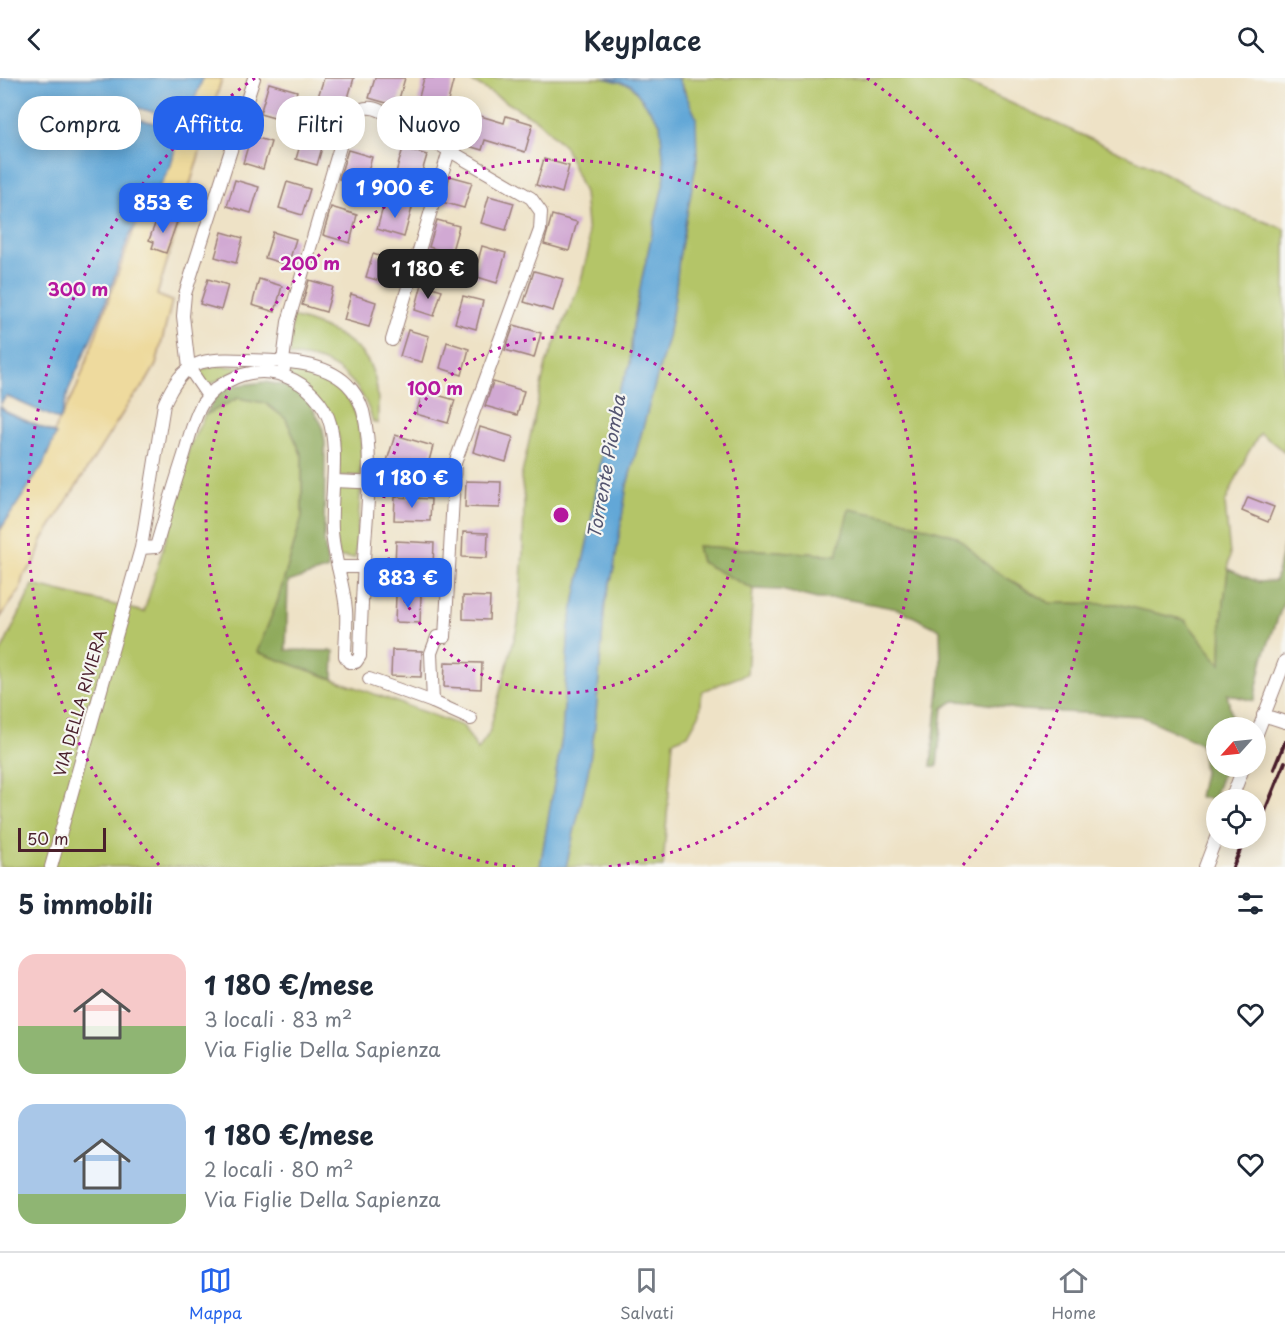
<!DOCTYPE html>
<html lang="it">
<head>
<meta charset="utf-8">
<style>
	body { margin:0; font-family:"Playpen Sans",sans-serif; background:#f2f2f3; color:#1f2937; height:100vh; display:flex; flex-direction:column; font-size:22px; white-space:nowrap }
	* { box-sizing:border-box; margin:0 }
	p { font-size:20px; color:#747a83 }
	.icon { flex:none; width:33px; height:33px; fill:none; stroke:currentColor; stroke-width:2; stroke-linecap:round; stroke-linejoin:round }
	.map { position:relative; height:789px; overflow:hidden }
	.details { display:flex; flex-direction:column; background:#fff; flex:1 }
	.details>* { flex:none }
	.hud { position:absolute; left:18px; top:18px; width:600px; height:54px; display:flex; gap:12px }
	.needle { width:39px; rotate:243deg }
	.controls { position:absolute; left:1206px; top:639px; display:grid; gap:12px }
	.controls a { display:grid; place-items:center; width:60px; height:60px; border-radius:50%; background:#fff; box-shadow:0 3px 15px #0003; font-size:30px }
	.scale { position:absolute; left:18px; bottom:15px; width:88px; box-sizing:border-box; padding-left:6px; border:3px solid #4a1f2b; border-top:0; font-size:16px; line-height:21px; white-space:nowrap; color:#4a1f2b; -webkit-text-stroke:4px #f6f6f2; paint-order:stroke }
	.price { position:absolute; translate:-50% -51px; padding:0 14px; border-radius:12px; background:#2563eb; color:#fff; font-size:20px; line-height:39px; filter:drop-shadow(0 2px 3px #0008) }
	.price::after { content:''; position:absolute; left:50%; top:36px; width:18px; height:14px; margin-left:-9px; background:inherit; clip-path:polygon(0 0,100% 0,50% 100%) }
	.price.active { background:#222; color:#fff }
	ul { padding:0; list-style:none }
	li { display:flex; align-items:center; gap:18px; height:150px; padding:0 18px }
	li span { display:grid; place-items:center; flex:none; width:168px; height:120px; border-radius:18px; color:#555 }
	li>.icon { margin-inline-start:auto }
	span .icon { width:72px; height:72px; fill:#fffc; stroke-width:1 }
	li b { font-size:26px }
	h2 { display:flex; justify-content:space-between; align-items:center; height:72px; padding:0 18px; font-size:26px }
	.pill { padding:0 21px; border-radius:24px; background:#fff; box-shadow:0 3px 15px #0003; font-size:21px; line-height:54px }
	.pill.active { background:#2563eb; color:#fff }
	header { display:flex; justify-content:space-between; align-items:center; height:78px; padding:0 18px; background:#fff; font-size:27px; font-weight:600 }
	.menu { display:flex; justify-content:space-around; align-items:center; height:84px; border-top:2px solid #e0e1e3; background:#fff; font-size:16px; color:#747a83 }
	.menu a { display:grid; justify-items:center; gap:3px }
	.menu .active { color:#2563eb }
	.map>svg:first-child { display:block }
	.green { fill:#b4c568; stroke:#7f724a; stroke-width:1.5 }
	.forest { fill:#8faa5c; stroke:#6c6444; stroke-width:1.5 }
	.sand { fill:#eeda9e; stroke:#9c7c64; stroke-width:1.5 }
	.water { fill:#62a7d7; stroke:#566381; stroke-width:1.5 }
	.building { fill:#d1a9d3 }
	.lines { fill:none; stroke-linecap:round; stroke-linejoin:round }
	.minor-casing { stroke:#9c8078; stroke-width:14 }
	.minor { stroke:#fff; stroke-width:12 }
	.rail { stroke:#4a1f2b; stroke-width:4 }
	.ring { fill:none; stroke:#b5179e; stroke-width:3; stroke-dasharray:3 6 }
	.labels { text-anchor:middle; stroke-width:4.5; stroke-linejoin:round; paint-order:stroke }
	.street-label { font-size:16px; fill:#4a1f2b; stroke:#f6f6f2 }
	.water-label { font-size:18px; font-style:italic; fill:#545570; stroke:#f6f6f2 }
	.centre { fill:#b5179e; stroke:#f6f6f2; stroke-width:3 }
	.ring-label { font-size:18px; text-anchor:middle; font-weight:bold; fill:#b5179e; stroke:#f6f6f2; stroke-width:4.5; stroke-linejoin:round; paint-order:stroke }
</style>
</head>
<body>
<header><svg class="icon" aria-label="back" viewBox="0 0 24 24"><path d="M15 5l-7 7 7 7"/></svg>Keyplace<svg class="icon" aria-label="search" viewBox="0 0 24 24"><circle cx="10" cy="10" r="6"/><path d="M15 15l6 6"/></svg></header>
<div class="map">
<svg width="1285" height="789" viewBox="0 0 1285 789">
	<rect width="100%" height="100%" fill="#f6f6f2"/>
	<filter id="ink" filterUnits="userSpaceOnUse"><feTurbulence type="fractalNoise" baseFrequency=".0167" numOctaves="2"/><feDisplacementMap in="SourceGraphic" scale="12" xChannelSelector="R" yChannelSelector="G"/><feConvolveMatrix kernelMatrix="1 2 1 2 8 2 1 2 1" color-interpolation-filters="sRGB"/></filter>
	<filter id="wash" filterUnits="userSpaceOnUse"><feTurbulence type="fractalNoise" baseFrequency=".008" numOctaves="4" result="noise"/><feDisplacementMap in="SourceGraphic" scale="24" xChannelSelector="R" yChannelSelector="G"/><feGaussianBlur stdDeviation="1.35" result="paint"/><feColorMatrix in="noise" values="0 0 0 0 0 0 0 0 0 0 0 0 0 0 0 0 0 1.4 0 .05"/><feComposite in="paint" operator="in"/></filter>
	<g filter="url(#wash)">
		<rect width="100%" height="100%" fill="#eee2c6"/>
		<!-- green -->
		<g class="green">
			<path d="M466,0H604L631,7L660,45L665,99L642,200L632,253L630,287L608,337L590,451L569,549L562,659L540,789H0V576L33,507L144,534L179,417L189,369L205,337L238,320L265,325L286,341L302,378V439L278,522L258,574L463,648L478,672L489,655L518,546L523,474L524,419L521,400L546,286L580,206L589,170L584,115L565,69L537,42Z"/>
			<path d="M678,0H955L1151,88L1231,131L1285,151V374L1260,355L1248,375L1225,425L1230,477L1222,542L1221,588L1118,526L1049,525L992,491L956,458L837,477L697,468L701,484L753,511L747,596L702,613L700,635L688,657L673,663L663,789H566L588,694L595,648L605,525L614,490L627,407L668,259L675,219L679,180L697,81L685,13Z"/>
			<path d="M292,239C322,247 363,262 373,295C379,311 378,329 378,346L373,344C362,304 334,278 290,278Z"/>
			<path d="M218,288L270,290L234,294L205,309L194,295L206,290Z"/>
			<path d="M286,288C353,298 364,336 361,398H338L339,361L334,343L287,296Z"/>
			<path d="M337,406L361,409L355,480L339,479L335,460Z"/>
		</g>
		<!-- forest -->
		<g class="forest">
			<path d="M265,304L282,307L299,315L310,326L322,347L325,364L324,463L328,491L288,504L286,572L334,573L333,601L257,574L278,522L302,439V378L286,341L265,325L238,320L205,337L218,316L232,308Z"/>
			<path d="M849,431L890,439L956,458L992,491L1049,525L1118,526L1185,542L1221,587L1222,542L1228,491L1258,504L1275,503L1285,462V521L1263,580L1254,623L1227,616L1234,649L1216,650V688L1225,689L1213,721L1199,719L1204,695L1201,666L1141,638L1021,632L976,624L954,623L943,630L937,689L931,688L941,593L940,552L898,531L845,521H817L781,512L753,511L701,484L697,468L837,477Z"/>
		</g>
		<!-- sand -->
		<path class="sand" d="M192,0H222L157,217L172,223L156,287L145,306L131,322L42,462L35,484L23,498L20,512L0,540V453L45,377L57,347L77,309L169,55L168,43L179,27Z"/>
		<!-- water -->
		<g class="water">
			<path d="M0,0H203L186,43L138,30L128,34L132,40L180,50L171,87L153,121L129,158L101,237L69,311L60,342L6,318L0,327Z"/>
			<path d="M604,0H678L696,39L697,81L679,180L675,219L668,259L627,407L614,490L605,525L595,648L588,694L566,789H540L562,659L569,549L590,451L608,337L630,287L632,253L642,200L665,99L660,45L631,7Z"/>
			<path d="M0,328L6,334L56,356L43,387L0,452Z"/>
		</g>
		<g id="blocks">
			<!-- building -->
			<g class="building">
				<path d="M324,0H354L345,30L317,22Z"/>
				<path d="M375,0H405L397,28L369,20Z"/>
				<path d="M424,0H454L446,31L418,23Z"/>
				<path d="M269,5L297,13L288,44L260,36Z"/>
				<path d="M464,33L504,45L506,38L533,46L525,74L485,62L482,72L455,64Z"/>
				<path d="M303,57L324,63L317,87L296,81Z"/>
				<path d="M251,58L271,64L263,91L243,85Z"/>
				<path d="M403,70L427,77L419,104L395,98Z"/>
				<path d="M348,72L372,79L364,108L339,101Z"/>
				<path d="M544,81L569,88L562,115L536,107Z"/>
				<path d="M450,98L472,104L464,130L442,124Z"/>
				<path d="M235,102L259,109L251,135L227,128Z"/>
				<path d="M287,104L310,111L302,137L279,130Z"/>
				<path d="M489,118L514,125L506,152L481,145Z"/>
				<path d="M385,122L412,130L404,159L377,151Z"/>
				<path d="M331,129L357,137L350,165L323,157Z"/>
				<path d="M552,137L577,144L569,173L544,166Z"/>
				<path d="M158,138L177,144L166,175L152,170L154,164L149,162Z"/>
				<path d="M437,142L459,148L451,176L429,169Z"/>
				<path d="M222,154L243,160L236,185L215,179Z"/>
				<path d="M273,154L296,161L288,187L265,180Z"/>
				<path d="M482,168L506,175L497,205L474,198Z"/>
				<path d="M373,176L398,184L391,206L366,199Z"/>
				<path d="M534,193L563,201L553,233L524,224Z"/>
				<path d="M208,201L228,207L221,232L200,226Z"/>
				<path d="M259,201L282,208L275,234L252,227Z"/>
				<path d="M309,202L333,209L326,234L302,227Z"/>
				<path d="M422,206L442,212L434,238L415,232Z"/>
				<path d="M351,216L376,224L369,249L344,242Z"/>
				<path d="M463,218L483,223L476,251L455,245Z"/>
				<path d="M514,247L541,255L534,280L505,272Z"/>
				<path d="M408,252L429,258L422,284L400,278Z"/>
				<path d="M447,264L469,271L462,297L440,290Z"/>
				<path d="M493,304L524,313L517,337L485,328Z"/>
				<path d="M423,313L455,322L448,345L416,336Z"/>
				<path d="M480,349L513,359L506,384L473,374Z"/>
				<path d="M395,357L433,368L426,394L387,383Z"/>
				<path d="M466,403L501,404L500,430L465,429Z"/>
				<path d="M395,419L431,421L430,443L394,442Z"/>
				<path d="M1248,419L1274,429L1268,444L1242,433Z"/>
				<path d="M463,454L488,455L487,480L462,479Z"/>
				<path d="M396,463L434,465L433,488L395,487Z"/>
				<path d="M396,517L421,518L420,545L395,544Z"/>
				<path d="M463,518L490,519L489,542L463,541Z"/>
				<path d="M392,572L422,573L421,599L391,598Z"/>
				<path d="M445,584L482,585L481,611L444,609Z"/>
			</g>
		</g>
	</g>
	<g filter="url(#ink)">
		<use href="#blocks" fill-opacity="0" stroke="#9c8078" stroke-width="1.5"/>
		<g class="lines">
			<!-- minor casing -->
			<g class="minor-casing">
				<g id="minor">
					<path d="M392,262L449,73"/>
					<path d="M284,291L283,283L288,244L347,45C354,31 367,26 381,33L531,120L541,134L540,152L455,385L445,559H437L431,575L433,624"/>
					<path d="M208,318L189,290L183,238L185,216L254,0"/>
					<path d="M334,403L453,408"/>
					<path d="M338,489H364"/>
					<path d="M369,601L433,624L471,641"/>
					<path d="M1263,637L1285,644"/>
					<path d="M1256,658L1285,583"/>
					<path d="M1231,722L1244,688"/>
					<path d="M51,789L141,470L164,326C184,281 202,280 247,282C279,283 322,282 347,306C354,313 360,323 363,333C373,372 368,425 365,464C363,502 361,540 360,578L356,584H349L345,578C345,563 347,548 346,532C344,505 333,479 332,452C330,418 340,370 328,339C319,317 300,302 278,296C250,289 218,302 202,326C193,341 189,361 184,377C174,408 165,438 156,469L141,470"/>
					<path d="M1205,789L1216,760"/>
				</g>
			</g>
			<!-- minor -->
			<use href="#minor" class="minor"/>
			<!-- rail -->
			<g class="rail">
				<path d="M1274,691L1285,664"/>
				<path d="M1256,755L1285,684"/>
				<path d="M1233,789L1245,760"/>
			</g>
		</g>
	</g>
	<!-- distance rings -->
	<g class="ring">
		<circle cx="561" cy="437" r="178"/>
		<path d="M515 789A355 355 0 1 1 607 789"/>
		<path d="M159 787A533 533 0 0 1 255 0M867 0A533 533 0 0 1 963 787"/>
	</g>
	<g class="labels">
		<!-- street labels -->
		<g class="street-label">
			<text transform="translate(80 625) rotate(-74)" y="6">VIA DELLA RIVIERA</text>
		</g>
		<!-- water labels -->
		<g class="water-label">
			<text transform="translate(607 389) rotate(-80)" y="6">Torrente Piomba</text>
		</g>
	</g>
	<circle cx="561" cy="437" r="9" class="centre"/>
	<g class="ring-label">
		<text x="310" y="192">200 m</text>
		<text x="78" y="218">300 m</text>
		<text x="435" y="317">100 m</text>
	</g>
</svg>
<div class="controls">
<a><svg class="needle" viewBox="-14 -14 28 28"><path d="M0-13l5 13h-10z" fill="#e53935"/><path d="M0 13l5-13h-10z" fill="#747a83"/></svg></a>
<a><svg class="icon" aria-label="locate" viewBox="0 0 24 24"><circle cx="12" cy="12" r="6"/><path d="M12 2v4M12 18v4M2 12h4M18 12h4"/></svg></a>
</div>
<div class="scale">50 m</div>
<b class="price" style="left:395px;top:141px">1 900 €</b>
<b class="price" style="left:163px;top:156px">853 €</b>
<b class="price active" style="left:428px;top:222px">1 180 €</b>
<b class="price" style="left:412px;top:431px">1 180 €</b>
<b class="price" style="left:408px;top:531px">883 €</b>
<div class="hud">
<a class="pill">Compra</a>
<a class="pill active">Affitta</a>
<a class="pill">Filtri</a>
<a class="pill">Nuovo</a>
</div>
</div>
<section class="details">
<h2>5 immobili<svg class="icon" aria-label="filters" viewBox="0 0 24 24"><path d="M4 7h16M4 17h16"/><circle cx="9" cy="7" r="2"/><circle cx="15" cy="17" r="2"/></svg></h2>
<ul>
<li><span style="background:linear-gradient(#f6c9c9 60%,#8fb573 0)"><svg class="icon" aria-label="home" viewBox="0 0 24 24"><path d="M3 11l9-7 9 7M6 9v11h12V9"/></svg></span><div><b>1 180 €/mese</b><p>3 locali · 83 m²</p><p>Via Figlie Della Sapienza</p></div><svg class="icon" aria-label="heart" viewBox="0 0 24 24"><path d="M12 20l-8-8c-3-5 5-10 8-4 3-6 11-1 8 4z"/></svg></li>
<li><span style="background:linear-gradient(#a9c7e8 75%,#8fb573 0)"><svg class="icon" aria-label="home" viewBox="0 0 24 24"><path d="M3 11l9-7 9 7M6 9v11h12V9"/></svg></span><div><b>1 180 €/mese</b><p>2 locali · 80 m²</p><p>Via Figlie Della Sapienza</p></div><svg class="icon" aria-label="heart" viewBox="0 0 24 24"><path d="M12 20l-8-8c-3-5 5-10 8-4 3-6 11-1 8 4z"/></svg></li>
</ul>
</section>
<nav class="menu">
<a class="active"><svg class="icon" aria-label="map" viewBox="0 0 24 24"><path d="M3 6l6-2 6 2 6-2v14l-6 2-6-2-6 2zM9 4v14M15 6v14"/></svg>Mappa</a>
<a><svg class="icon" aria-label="saved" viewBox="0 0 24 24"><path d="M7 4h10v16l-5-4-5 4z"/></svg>Salvati</a>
<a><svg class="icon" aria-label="home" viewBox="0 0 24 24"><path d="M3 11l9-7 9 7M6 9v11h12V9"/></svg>Home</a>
</nav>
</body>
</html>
